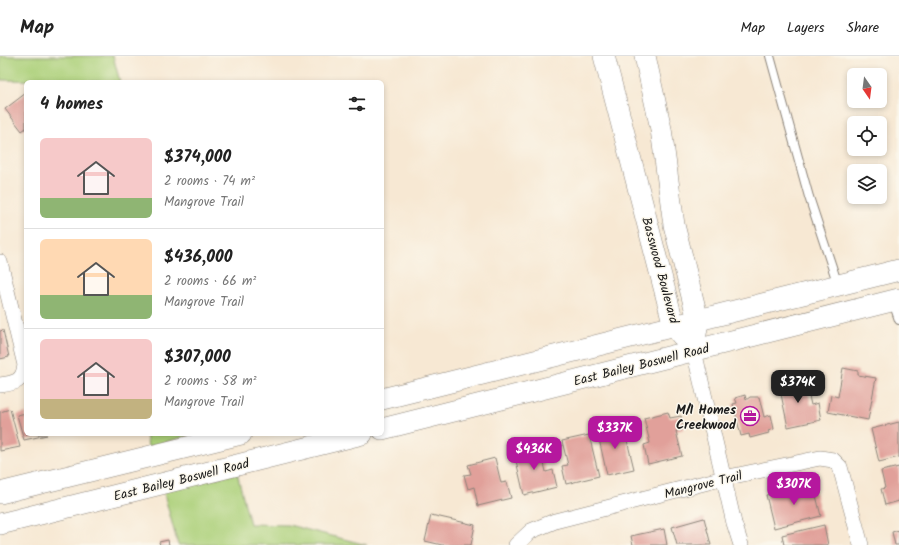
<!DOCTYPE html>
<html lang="en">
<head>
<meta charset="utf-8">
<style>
	body { margin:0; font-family:Kalam,sans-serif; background:#f2f2f2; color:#222; height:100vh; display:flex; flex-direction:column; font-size:15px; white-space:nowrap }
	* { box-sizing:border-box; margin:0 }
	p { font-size:13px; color:#767676 }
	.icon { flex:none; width:22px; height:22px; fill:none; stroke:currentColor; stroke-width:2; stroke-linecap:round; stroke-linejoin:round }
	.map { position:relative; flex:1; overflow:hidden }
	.panel { position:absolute; left:24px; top:24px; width:360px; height:356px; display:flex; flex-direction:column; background:#fff; border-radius:6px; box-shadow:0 2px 6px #0003 }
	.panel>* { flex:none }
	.needle { width:26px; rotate:166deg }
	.controls { position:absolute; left:847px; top:12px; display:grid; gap:8px }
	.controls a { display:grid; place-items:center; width:40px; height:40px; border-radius:6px; background:#fff; box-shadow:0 2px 6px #0003; font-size:20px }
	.price { position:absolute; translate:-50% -34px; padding:0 9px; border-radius:8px; background:#b5179e; color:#fff; font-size:13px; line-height:26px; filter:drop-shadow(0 1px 2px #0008) }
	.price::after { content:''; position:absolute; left:50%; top:24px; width:12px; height:9px; margin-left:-6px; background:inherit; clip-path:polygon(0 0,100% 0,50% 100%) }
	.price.current { background:#222; color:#fff }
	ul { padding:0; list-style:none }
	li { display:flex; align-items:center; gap:12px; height:100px; padding:0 16px }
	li+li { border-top:1px solid #e0e0e0 }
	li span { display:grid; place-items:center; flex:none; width:112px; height:80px; border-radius:6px; color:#555 }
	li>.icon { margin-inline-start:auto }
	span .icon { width:48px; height:48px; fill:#fffc; stroke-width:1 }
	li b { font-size:17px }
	h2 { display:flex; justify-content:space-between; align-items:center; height:48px; padding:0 16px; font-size:17px }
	header { display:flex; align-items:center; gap:24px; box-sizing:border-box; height:56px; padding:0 20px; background:#fff; border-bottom:1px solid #e0e0e0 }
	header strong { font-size:19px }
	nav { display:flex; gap:22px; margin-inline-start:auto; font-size:14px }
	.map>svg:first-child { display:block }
	.green { fill:#acd079; stroke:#64764a }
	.building { fill:#e1a09a }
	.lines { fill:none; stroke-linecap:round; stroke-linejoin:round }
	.service-casing { stroke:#8a8278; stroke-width:10 }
	.minor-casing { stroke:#8a8278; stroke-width:16 }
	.secondary-casing { stroke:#8a8278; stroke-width:22 }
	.service { stroke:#fff; stroke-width:8 }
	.minor { stroke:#fff; stroke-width:15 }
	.secondary { stroke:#fff; stroke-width:21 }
	.labels { text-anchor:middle; stroke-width:3; stroke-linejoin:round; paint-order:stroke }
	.street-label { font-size:13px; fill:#1c1c1c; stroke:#fbf7ec }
	.poi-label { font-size:13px; font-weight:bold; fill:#1c1c1c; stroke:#fbf7ec; text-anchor:end }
</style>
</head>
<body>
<header>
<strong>Map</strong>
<nav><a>Map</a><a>Layers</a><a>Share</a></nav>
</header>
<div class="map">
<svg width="899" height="489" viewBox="0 0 899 489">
	<rect width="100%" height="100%" fill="#fbf7ec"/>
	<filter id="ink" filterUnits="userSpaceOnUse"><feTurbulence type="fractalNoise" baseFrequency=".025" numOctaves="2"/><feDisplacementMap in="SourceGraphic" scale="8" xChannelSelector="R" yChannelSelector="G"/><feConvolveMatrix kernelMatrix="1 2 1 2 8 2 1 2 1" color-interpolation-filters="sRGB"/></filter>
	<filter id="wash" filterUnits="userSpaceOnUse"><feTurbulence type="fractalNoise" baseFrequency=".012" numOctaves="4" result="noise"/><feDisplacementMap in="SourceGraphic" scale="16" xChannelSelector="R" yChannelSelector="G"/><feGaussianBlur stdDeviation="0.9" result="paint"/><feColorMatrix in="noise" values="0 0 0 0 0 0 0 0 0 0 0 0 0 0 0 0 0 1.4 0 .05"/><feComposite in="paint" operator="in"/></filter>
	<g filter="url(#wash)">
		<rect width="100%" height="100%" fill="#f7e8d3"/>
		<!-- green -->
		<g class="green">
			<path d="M0,0H113L120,26L0,24Z"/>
			<path d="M146,378H195L148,391Z"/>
			<path d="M237,417L250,468L289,469L367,489H178L163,434Z"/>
		</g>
		<g id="blocks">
			<!-- building -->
			<g class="building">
				<path d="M26,37V72L22,75L5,53Z"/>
				<path d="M3,274L9,301L0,303V275Z"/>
				<path d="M843,312L858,315V319L876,322L868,364L828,356L831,339L838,341Z"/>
				<path d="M805,323L811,349L818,347L821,364L788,371L779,329Z"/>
				<path d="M745,339L746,344L750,341H759L764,361L771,359L774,373L768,375L769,377L750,382L749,378L741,380L733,348L737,347L735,342Z"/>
				<path d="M10,353L20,391L0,395V356Z"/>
				<path d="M668,356L670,362L681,360L684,373L676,375L682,400L648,408L644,389L650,387L644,362Z"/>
				<path d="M26,357V378L47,379L24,384L17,359Z"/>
				<path d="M899,366V401L879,406L871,373Z"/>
				<path d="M623,368L634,413L607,419L597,374Z"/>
				<path d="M589,379L599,420L566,428L562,410L568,409L562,385Z"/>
				<path d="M540,390L546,416L553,414L557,431L524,439L514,396Z"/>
				<path d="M495,402L501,427L507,426L511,442L478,450L474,431L468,433L464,419L471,418L468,409Z"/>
				<path d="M899,411V445L885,449L881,433L885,432L881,415Z"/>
				<path d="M813,427L821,460L774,472L766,439Z"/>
				<path d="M431,459L475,469L471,489H442L425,485Z"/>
				<path d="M704,462L711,489H677L672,471Z"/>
				<path d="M824,469L828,489H784L782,479Z"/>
				<path d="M664,473L667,489H633L631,480Z"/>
				<path d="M899,474V489H895L892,476Z"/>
				<path d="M168,484L169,489H160L159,486Z"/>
			</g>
		</g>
	</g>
	<g filter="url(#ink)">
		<use href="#blocks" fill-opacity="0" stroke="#8a8278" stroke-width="1"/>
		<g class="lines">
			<!-- service casing -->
			<g class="service-casing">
				<g id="service">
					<path d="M770,0L809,141L838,229"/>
					<path d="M893,246L899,264"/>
				</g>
			</g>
			<!-- minor casing -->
			<g class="minor-casing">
				<g id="minor">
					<path d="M0,206L25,309C23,326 15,327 0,329"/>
					<path d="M694,295L734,467L741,489"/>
					<path d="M516,489L531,475L555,465L724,422L820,402L833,404L840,411L861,489"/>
				</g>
			</g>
			<!-- secondary casing -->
			<g class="secondary-casing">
				<g id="secondary">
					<path d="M604,0L674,270L682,280"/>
					<path d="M645,0L661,73L674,169L698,264L696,278"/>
					<path d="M382,343L899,214"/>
					<path d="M382,373L899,243"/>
					<path d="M0,437L241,378"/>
					<path d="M0,468L362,378"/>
				</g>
			</g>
			<!-- service -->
			<use href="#service" class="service"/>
			<!-- minor -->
			<use href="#minor" class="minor"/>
			<!-- secondary -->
			<use href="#secondary" class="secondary"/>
		</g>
	</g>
	<!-- icons -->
	<defs>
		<g id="office-ring" transform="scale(1)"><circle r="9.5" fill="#fbf7ec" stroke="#b5179e" stroke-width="1.5"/><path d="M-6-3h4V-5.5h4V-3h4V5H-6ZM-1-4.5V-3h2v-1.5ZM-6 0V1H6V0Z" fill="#b5179e"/></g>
	</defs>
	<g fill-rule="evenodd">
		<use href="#office-ring" x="750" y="360"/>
	</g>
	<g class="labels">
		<!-- street labels -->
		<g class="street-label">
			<text transform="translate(661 214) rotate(75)" y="5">Basswood Boulevard</text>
			<text transform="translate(641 308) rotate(-14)" y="5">East Bailey Boswell Road</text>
			<text transform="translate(181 423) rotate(-14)" y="5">East Bailey Boswell Road</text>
			<text transform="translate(703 428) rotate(-14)" y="5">Mangrove Trail</text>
		</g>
		<!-- poi labels -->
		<g class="poi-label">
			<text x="736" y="358">M/I Homes<tspan x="736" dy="15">Creekwood</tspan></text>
		</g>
	</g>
</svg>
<div class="controls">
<a><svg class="needle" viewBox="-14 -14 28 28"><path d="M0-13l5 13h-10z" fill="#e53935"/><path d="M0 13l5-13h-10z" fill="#767676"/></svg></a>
<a><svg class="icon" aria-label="locate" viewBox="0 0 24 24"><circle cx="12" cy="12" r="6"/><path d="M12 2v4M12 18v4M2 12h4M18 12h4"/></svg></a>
<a><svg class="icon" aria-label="layers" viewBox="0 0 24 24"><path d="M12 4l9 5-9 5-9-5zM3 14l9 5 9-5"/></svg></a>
</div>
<b class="price current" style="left:798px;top:348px">$374K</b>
<b class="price" style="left:615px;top:394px">$337K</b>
<b class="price" style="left:534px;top:415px">$436K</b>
<b class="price" style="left:794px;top:450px">$307K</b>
<section class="panel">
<h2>4 homes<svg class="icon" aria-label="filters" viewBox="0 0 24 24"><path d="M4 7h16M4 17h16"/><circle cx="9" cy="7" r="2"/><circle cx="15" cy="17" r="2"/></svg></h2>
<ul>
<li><span style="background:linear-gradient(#f6c9c9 75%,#8fb573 0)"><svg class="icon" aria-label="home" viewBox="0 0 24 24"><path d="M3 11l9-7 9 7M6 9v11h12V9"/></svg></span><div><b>$374,000</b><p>2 rooms · 74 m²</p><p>Mangrove Trail</p></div></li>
<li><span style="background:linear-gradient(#ffd9b3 70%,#8fb573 0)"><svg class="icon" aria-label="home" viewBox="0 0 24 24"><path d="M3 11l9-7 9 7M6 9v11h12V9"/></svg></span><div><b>$436,000</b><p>2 rooms · 66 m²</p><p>Mangrove Trail</p></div></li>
<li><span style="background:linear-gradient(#f6c9c9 75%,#c2b280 0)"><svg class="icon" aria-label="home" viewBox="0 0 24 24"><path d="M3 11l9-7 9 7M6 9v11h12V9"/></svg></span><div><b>$307,000</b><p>2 rooms · 58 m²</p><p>Mangrove Trail</p></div></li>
</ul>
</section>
</div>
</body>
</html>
